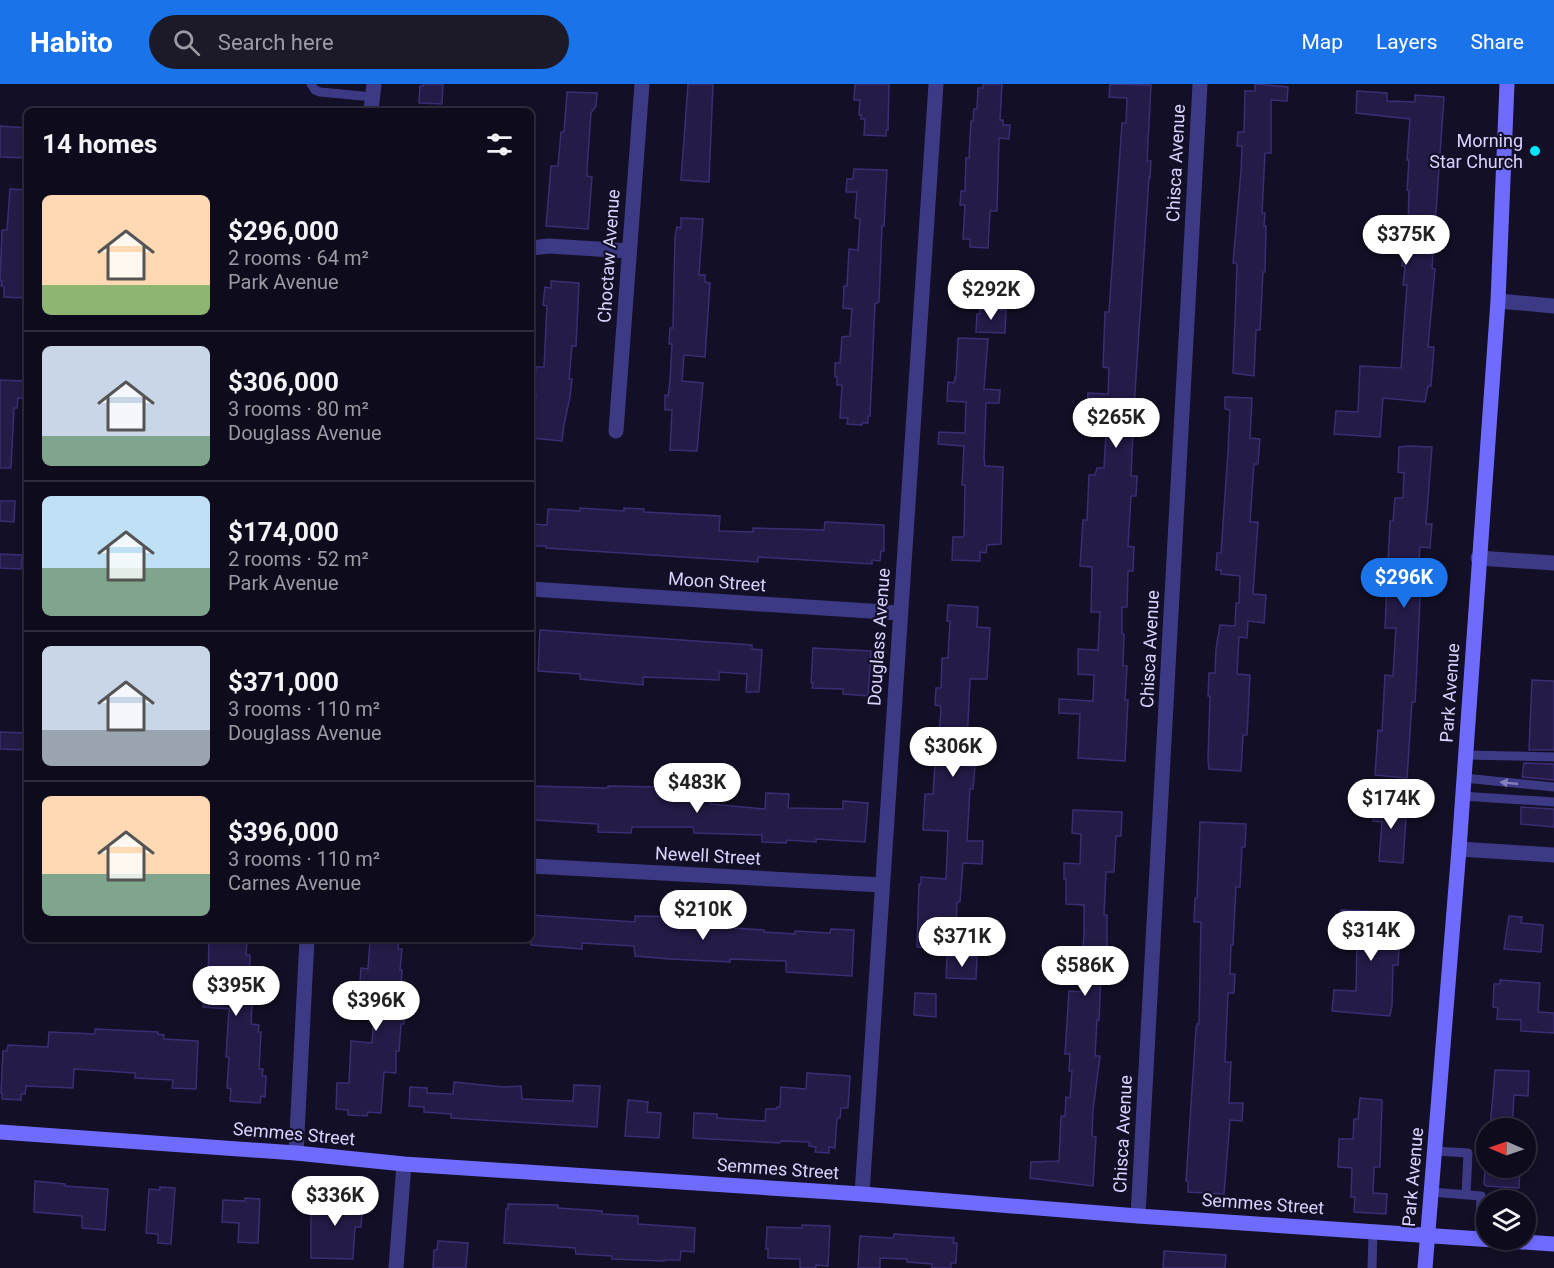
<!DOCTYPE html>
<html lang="en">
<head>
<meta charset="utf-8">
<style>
	body { margin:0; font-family:Roboto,sans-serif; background:#1c1929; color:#f1f3f6; height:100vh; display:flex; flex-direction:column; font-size:22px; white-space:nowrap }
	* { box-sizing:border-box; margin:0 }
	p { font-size:20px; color:#9b9ba3 }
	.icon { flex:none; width:33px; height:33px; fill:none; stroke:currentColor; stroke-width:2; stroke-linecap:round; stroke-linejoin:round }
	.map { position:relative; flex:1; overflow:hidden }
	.sheet { position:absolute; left:24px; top:24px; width:510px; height:834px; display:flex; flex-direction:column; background:#0e0b1c; border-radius:9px; box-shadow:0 3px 9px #0003,0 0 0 2px #2e2b3b }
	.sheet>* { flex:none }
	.needle { width:39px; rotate:272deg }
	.controls { position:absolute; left:1476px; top:1034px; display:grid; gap:12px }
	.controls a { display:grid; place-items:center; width:60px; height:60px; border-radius:50%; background:#0e0b1c; box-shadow:0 3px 9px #0003,0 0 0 2px #2e2b3b; font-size:30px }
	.price { position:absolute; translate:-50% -51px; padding:0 14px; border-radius:21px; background:#fff; color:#222; font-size:20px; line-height:39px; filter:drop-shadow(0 2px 3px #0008) }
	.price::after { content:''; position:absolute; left:50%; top:36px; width:18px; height:14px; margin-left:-9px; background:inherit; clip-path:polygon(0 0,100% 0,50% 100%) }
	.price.current { background:#1a73e8; color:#fff }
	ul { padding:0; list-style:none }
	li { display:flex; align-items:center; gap:18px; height:150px; padding:0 18px }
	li+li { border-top:2px solid #2e2b3b }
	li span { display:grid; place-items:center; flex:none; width:168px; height:120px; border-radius:9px; color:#555 }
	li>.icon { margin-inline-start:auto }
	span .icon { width:72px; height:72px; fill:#fffc; stroke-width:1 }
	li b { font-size:26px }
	h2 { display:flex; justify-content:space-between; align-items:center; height:72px; padding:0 18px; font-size:26px }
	header { display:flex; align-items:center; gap:36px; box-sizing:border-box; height:84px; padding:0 30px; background:#1a73e8; color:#fff }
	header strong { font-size:28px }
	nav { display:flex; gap:33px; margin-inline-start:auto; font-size:21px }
	.search { width:420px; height:54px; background:#1c1929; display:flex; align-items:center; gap:15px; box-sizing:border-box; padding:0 21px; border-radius:33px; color:#9b9ba3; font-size:22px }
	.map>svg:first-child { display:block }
	.building { fill:#241b47; stroke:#3b2d73; stroke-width:1.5 }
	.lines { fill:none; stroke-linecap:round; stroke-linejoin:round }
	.lane { stroke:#3d3a85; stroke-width:9 }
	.street { stroke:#3d3a85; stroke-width:15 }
	.secondary { stroke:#6f6bff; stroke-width:15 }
	.oneway { fill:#837fbc }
	.poi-dot { fill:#00e5ff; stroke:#130f26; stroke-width:2 }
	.labels { text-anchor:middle; stroke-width:4.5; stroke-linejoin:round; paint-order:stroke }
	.poi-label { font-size:18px; fill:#d9d4ff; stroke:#130f26; text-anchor:end }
	.street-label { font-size:18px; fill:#d9d4ff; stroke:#130f26 }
</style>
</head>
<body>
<header>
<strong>Habito</strong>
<div class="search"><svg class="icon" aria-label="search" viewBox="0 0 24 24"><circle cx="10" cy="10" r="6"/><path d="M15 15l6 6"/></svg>Search here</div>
<nav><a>Map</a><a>Layers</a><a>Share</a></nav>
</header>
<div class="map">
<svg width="1554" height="1184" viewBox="0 0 1554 1184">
	<rect width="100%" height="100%" fill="#130f26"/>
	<!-- building -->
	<g class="building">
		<path d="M423,0H443L442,20L419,19L420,2H423Z"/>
		<path d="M688,0H713L709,98L681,96Z"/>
		<path d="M855,0H889L888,46H886V52L864,51L865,35H861V31H859L860,16H854Z"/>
		<path d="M983,0H1002L1000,36H1003V41H1010L1009,55L999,54L997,127H990L988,164L970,163V155H963L965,121H960L961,107H965L966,74H969L971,37H973L974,25H977L978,4H983Z"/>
		<path d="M1110,0L1151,1L1147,77H1151L1150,94L1149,93L1134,324L1131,392H1137L1136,412H1131L1128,462L1134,463L1133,487H1128L1127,523H1122V550H1124L1123,582H1127L1125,616H1128L1125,677L1078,674L1080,630L1059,629V615L1093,617L1094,591L1078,590V565L1098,566L1100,528H1091L1092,483L1080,482L1083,436H1087L1089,391H1095L1097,384H1104L1107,334L1087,333L1088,309L1108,310L1109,284L1103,283L1105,228H1109L1122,39H1126L1127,14L1109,13Z"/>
		<path d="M1255,0L1288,3L1287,17L1271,16V69H1265L1262,129H1265L1264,142H1266L1265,188H1263L1260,246H1256L1254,292L1233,289L1237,182L1236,179H1233L1241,87L1242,62H1237L1238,48H1244L1245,7H1255Z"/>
		<path d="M1357,7L1387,9V17L1415,18V11L1444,13L1432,184L1435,185L1428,263H1434L1431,302H1428L1425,318L1383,314L1380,353L1334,350L1336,327L1358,328L1360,282L1401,284L1407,201H1403L1405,182H1402L1405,141L1408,140L1409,107L1407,106L1409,76H1407L1410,35L1356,29Z"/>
		<path d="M567,8L597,9L596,22L591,29L587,84V92L592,93L588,145L546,142L551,82H558L561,48H564Z"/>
		<path d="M0,42L27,44L25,74L0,73Z"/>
		<path d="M854,85L887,86L884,142H882L879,218L875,220L870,332H868V339H862V341L847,340L848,334H840L842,301H837V293H835V279H840L842,253L850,252L852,225L843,224L844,202H847L849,165L858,166L860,135L855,134L857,108H846L847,95H853Z"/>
		<path d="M10,105L27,106L26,214L4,213V202H1L2,197H0L2,146H7Z"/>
		<path d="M681,134L703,135L699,191H705V198L710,199L705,273L684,271L682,297L703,299L697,367L670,366L672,326H665V311L668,312L670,297L672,260H669L670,244H673L675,152L677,143L681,144Z"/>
		<path d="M551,197L579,199L576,262H572L569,295H572L570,313L564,341L562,357L532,354L536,310H534L536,283H544L547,222L543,221L545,203L551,204Z"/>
		<path d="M980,225L1006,226L1005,249L976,248L977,230H980Z"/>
		<path d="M958,254L988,255L984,305L1000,306L999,319H986L984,374L985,382L1003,383L1001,460L987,461L986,469L980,468V477L952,476L953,453H963L964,451L965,401H962L964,362L938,360L939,348L965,349L966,318L947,317L948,298L954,299L955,293L956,294Z"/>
		<path d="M0,296L24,297L23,314H18L17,324H14L11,384H0Z"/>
		<path d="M1225,313L1252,314L1250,354L1260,355L1258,380H1254L1250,438H1258L1253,510L1266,511L1264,539L1248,537L1247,554L1239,553L1237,590L1250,591L1247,651H1243L1241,687L1209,685L1208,675L1210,612H1208L1209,589H1215L1216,565L1220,541L1235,542L1236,519H1239L1240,492L1221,490V486H1216L1217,469H1221L1228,367L1230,326L1225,325Z"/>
		<path d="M1408,362L1432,363L1426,440H1432L1430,464L1420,463L1418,492L1421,494L1416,601L1415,618H1412L1407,694L1375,691L1378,646L1382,647L1385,591L1393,592L1396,544H1385L1390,437H1393L1395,414H1403L1404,389L1398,388L1399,363Z"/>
		<path d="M0,417H15L14,438L0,437Z"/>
		<path d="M580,424L624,427V424L644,425V428L720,432L719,447L753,448V444L824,446L825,438L884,441V467H881L880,477L872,476V480L758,473V478L546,464V462H531V440L547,441L548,425L580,427Z"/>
		<path d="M0,470L22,471L21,485L0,484Z"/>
		<path d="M948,521L978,523L977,543L990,544L987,595H970L966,682H975L973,705H970L967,757H983L982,780L963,779L960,818H957L955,865L917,863L919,800H921V793L946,795L948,747L923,746L925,710H933L935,680H937L941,624L940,622L935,621L936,604H941L942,574H948L950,537H947Z"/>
		<path d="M540,546L752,561V565L762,566L759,608H746L747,590L719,588V596L643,593V601L580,595V590L538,587Z"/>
		<path d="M813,564L871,567L868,612L843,610V605L812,604L813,599H811Z"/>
		<path d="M1532,596L1554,597V666H1529Z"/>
		<path d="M0,648L27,649V666L0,665Z"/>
		<path d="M1524,679L1554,680V696L1522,693Z"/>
		<path d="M531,702L608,704V702L664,703V714H711V720L765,725L766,709L789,710L788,724L843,725V717L868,719L865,758L816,755V758L787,756L786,759L762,758V751L694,749L693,743H632L631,749L598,748V740L535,736V734H531Z"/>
		<path d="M1374,717L1407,720L1403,779L1379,777L1382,738L1373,737Z"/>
		<path d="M1521,723L1554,725V743L1521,740Z"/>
		<path d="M1073,726L1122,728L1121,752H1116L1114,788H1106L1104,831H1107V882L1106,892L1101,891L1099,936H1097L1095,972H1100L1093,1026L1092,1052L1096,1053L1093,1102L1030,1094L1031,1078L1059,1077L1061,1032H1065L1066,1013L1070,1014L1072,987H1069L1070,970H1065L1069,907L1081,908L1084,848V821L1066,820V795H1064V779L1080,780L1081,750L1072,749Z"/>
		<path d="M1200,738L1246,740L1245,763H1242L1240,803H1236L1233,861H1231L1230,890H1235L1234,909H1228L1225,978H1231L1229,1019H1243L1242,1037L1230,1036L1224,1110L1188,1108V1097H1186L1196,945L1197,940H1199L1201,838H1194L1195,814H1197Z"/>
		<path d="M1341,826L1398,828L1397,842H1400L1398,881H1393L1392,922L1390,932L1332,927L1334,906L1356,907L1357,853L1339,852Z"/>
		<path d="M531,831L635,838V832L696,833V835L734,837V844L764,846V848L780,849L795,850V847L830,849L831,845L854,846L852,892L786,888V877L730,875V878L670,875L635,872L634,862L582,859V865L531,861Z"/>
		<path d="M1509,832L1522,833L1521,839L1543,841L1541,868L1504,865Z"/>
		<path d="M209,855L247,857L246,871H250L249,903H253L251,940L259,941L258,948H261L259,985H263L262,992H266L265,1013L261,1012L260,1019L230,1017L231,1005L227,1004L229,973H226L229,925L203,923L204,900H208Z"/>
		<path d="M373,855H399L398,865H402L400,886H402L400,922H405L404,940H401L399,967H396V989L384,988L381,1029L368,1028L367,1032L348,1031V1026L336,1025L337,999H349L351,957L372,959L375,913L359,912L361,884L368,885L370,858H373Z"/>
		<path d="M947,872L977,873L976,895L946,894Z"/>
		<path d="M1500,896L1540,899L1538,928L1554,929V949L1521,947V936L1497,935L1498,924L1493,923L1494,900H1500Z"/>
		<path d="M915,909L936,910V933L914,931Z"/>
		<path d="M95,945L158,948V950L164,951V955L198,957L196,1005L172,1004L173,996L135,994V989L74,985L73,1004L26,1002L25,1010H21V1016L2,1015V1009H1L3,967H7L8,961L48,963L49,948L95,950Z"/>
		<path d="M1495,986L1529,987L1528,1012L1514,1011L1512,1044H1490Z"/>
		<path d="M807,989L850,992L848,1024H841L840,1034H837L835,1064L829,1063V1069L815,1068L816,1063L809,1062V1058L781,1057L780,1059L693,1054L694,1029L717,1030V1034L765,1037L766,1025H777V1023H780L781,1003L806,1005Z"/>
		<path d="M454,998L503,1003L521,1002L522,1015L573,1017L574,1001L600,1002L597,1043L451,1034V1030L424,1028V1023L409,1022L410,1003L427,1004V1009L453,1010Z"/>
		<path d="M1360,1014L1382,1016L1380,1083H1374L1373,1109L1387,1110L1386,1130L1354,1128L1355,1113H1351L1352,1084L1338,1083L1339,1055H1353L1354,1035H1358Z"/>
		<path d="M628,1016L648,1018L647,1028L661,1029L659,1054L625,1052Z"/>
		<path d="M1487,1083H1520L1519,1104L1486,1102L1484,1100L1485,1087H1487Z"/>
		<path d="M35,1097L65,1100V1102L108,1105L105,1146L82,1144V1132L34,1128Z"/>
		<path d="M160,1103L175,1104L171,1160L158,1159V1150L146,1149L149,1105L160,1106Z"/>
		<path d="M331,1107L345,1108V1114L363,1115L361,1143H355L353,1175L311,1174V1122L315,1123V1120L330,1121Z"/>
		<path d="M245,1114L260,1115L258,1159L238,1158L239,1139L222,1138L223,1116L245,1117Z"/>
		<path d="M508,1120L558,1121V1124L602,1127V1130L638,1132V1140L695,1144L694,1168L681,1167L680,1176H664V1177L612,1175V1172L576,1170L575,1164L504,1159L506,1125H508Z"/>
		<path d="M802,1141L830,1142L828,1182L816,1181V1184H800V1175L768,1174V1165H766L767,1143L802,1144Z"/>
		<path d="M894,1150L954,1154L953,1159H957L956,1179H951V1184H932V1180L907,1178V1175L880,1174V1184H858L860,1152L891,1154L894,1153Z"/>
		<path d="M438,1157L468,1159L466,1184H433L434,1166H437Z"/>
		<path d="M1164,1167L1226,1171L1225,1184H1163Z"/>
	</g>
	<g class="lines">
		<!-- lane -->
		<g class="lane">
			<path d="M311,0L315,6L320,8L373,13"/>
			<path d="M1465,671L1554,673"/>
			<path d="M1464,694L1554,703"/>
			<path d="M1462,712L1554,718"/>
			<path d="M1435,1067L1468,1069L1466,1111"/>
			<path d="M1431,1108L1481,1112L1479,1155"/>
			<path d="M1372,1184L1373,1148"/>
		</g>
		<!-- street -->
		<g class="street">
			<path d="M371,27L374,0"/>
			<path d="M531,164L549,162L629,167"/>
			<path d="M1498,217L1554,222"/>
			<path d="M616,347L642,0"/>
			<path d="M1478,474L1554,479"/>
			<path d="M531,505L900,529"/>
			<path d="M1459,765L1554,771"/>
			<path d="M531,782L882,801"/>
			<path d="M296,1069L307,855"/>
			<path d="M862,1110L936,0"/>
			<path d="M1138,1132L1200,0"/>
			<path d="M396,1184L404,1080"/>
		</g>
		<!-- secondary -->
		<g class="secondary">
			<path d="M0,1048L296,1069L404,1080L862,1110L1138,1132L1554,1160"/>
			<path d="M1425,1184L1459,765L1498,217L1507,0"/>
		</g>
	</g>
	<!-- one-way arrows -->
	<defs><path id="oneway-solid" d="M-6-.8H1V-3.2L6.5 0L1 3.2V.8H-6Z" transform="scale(1.5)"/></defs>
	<use class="oneway" href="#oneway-solid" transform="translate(1509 699) rotate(-174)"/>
	<!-- markers -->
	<circle class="poi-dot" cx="1535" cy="67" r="6"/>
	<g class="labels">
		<!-- poi labels -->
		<g class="poi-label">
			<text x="1523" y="63">Morning<tspan x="1523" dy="21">Star Church</tspan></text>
		</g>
		<!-- street labels -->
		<g class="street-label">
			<text transform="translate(1176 79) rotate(-87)" y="6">Chisca Avenue</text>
			<text transform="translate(609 172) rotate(-86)" y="6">Choctaw Avenue</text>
			<text transform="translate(717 498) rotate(4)" y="6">Moon Street</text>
			<text transform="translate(879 553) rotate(-86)" y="6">Douglass Avenue</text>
			<text transform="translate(1150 565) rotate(-87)" y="6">Chisca Avenue</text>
			<text transform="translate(1450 609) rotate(-86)" y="6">Park Avenue</text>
			<text transform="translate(708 772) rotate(3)" y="6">Newell Street</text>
			<text transform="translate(294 1050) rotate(5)" y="6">Semmes Street</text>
			<text transform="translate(1123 1050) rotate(-87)" y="6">Chisca Avenue</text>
			<text transform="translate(778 1085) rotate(4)" y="6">Semmes Street</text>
			<text transform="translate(1413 1093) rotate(-85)" y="6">Park Avenue</text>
			<text transform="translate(1263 1120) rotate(4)" y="6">Semmes Street</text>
		</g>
	</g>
</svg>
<div class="controls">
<a><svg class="needle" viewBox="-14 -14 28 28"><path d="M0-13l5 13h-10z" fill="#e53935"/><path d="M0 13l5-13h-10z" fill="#9b9ba3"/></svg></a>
<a><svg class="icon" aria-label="layers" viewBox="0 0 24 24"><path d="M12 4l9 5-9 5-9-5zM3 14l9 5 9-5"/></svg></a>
</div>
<b class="price" style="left:1406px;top:182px">$375K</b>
<b class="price" style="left:991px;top:237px">$292K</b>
<b class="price" style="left:1116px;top:365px">$265K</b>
<b class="price current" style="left:1404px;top:525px">$296K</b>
<b class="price" style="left:953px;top:694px">$306K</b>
<b class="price" style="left:697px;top:730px">$483K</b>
<b class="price" style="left:1391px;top:746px">$174K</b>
<b class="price" style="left:703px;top:857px">$210K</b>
<b class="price" style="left:1371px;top:878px">$314K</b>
<b class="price" style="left:962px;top:884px">$371K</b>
<b class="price" style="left:1085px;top:913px">$586K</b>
<b class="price" style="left:236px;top:933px">$395K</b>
<b class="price" style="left:376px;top:948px">$396K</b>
<b class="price" style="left:335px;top:1143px">$336K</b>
<section class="sheet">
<h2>14 homes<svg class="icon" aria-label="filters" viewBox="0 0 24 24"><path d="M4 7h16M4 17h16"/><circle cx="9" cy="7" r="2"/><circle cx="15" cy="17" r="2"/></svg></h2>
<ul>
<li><span style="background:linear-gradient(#ffd9b3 75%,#8fb573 0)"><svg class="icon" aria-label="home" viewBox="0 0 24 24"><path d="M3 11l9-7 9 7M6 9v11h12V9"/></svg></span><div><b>$296,000</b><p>2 rooms · 64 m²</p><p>Park Avenue</p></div></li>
<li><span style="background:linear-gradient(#c9d6e8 75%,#7fa58c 0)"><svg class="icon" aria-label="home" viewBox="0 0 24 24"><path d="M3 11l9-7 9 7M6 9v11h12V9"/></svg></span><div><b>$306,000</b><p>3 rooms · 80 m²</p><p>Douglass Avenue</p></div></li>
<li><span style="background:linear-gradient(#bfe0f5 60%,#7fa58c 0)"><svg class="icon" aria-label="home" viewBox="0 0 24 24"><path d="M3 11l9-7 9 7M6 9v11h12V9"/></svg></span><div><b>$174,000</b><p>2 rooms · 52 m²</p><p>Park Avenue</p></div></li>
<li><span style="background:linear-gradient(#c9d6e8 70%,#9aa5b1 0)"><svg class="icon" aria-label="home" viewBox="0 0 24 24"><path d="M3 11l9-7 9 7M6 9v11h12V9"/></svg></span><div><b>$371,000</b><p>3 rooms · 110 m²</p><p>Douglass Avenue</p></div></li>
<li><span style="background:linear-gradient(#ffd9b3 65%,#7fa58c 0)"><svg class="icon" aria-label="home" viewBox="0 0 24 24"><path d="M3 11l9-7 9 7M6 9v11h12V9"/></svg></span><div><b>$396,000</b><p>3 rooms · 110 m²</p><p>Carnes Avenue</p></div></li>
</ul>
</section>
</div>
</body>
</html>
